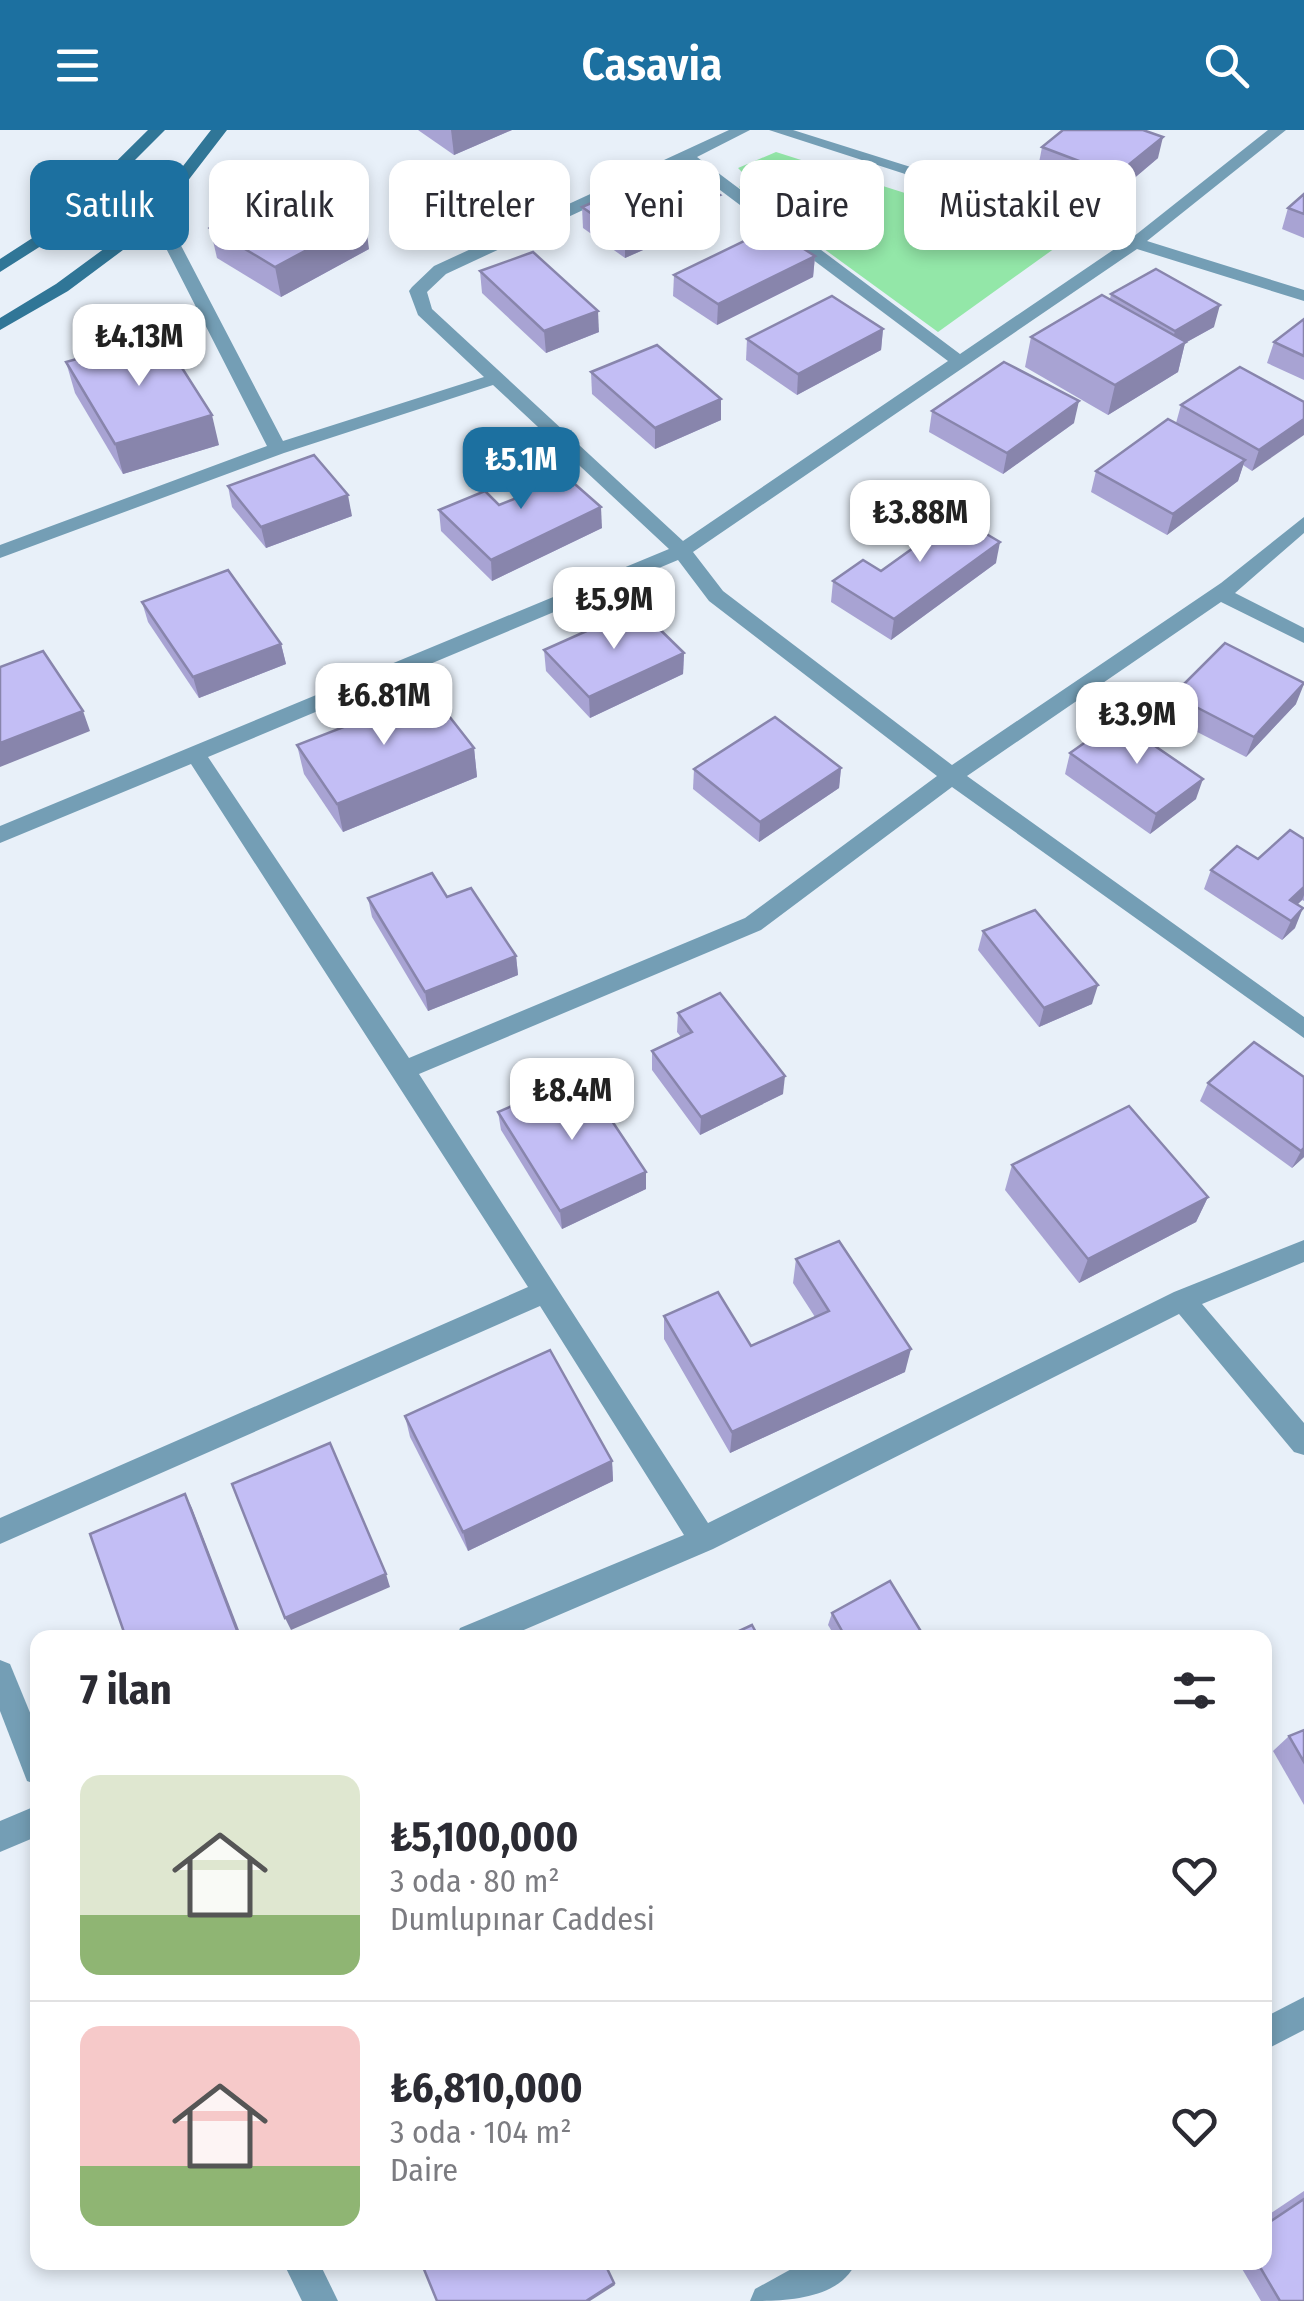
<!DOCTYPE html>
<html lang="tr">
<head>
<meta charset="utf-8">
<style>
	body { margin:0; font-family:"Fira Sans Condensed",sans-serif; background:#f7f7f7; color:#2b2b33; height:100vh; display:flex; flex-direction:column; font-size:38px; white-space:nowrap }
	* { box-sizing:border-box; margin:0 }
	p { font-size:32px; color:#7c7c81 }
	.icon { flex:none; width:55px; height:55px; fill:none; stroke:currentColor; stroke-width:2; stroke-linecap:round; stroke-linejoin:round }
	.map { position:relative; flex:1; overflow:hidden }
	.panel { position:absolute; left:30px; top:1500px; width:1242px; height:640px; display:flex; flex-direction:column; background:#fff; border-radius:20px; box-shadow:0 5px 15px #0003 }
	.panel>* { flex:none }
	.hud { position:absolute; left:30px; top:30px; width:1245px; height:90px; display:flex; gap:20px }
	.price { position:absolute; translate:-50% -85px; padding:0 22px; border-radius:20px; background:#fff; color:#222; font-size:32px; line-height:65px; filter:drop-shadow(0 2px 5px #0008) }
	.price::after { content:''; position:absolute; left:50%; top:60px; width:30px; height:22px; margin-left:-15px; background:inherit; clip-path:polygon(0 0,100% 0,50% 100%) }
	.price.active { background:#1c70a0; color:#fff }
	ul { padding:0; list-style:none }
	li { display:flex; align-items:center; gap:30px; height:250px; padding:0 50px }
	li+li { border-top:2px solid #e1e1e2 }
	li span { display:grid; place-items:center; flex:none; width:280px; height:200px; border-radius:20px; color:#555 }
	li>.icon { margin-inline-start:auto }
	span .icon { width:120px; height:120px; fill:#fffc; stroke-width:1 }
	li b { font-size:42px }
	h2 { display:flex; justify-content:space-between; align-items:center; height:120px; padding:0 50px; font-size:42px }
	.pill { padding:0 35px; border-radius:20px; background:#fff; box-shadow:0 5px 15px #0003; font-size:35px; line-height:90px }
	.pill.active { background:#1c70a0; color:#fff }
	header { display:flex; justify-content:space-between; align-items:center; height:130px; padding:0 50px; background:#1c70a0; color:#fff; font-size:45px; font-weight:600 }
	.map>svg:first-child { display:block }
	.green { fill:#93e7a8 }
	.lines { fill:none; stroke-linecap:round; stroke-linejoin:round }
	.street { fill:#749eb5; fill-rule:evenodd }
	.secondary { fill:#307697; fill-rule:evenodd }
	.wall { fill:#a8a3d3 }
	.shaded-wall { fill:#8885ac }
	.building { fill:#c3bef5; stroke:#8885ac; stroke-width:2.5 }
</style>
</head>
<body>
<header><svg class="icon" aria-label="menu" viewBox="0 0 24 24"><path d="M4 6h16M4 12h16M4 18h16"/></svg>Casavia<svg class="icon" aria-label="search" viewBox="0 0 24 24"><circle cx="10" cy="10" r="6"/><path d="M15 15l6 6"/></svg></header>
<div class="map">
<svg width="1304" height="2171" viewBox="0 0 1304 2171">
	<rect width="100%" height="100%" fill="#e8f0f9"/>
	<!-- green -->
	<path class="green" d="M776,22L1062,113L938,202L739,57L749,49L738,38Z"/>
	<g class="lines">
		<!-- street -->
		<g class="street">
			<path d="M729,0H750L697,27L960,224L1122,114L769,0H793L1133,107L1268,0H1286L1147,111L1304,160V171L1137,119L693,422L723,461L952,635L1221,453L1304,387V403L1235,463L1304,498V513L1221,472L967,646L1304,887V908L952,657L761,800L419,944L708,1393L1174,1162L1304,1110V1132L1202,1174L1304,1293V1325L1294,1322L1179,1184L713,1419L505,1508H456L460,1498L684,1405L540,1176L0,1414V1388L528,1157L191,634L0,713V696L669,419L493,255L284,323L0,428V415L267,316L147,81L155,76L163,81L283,311L484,247L418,185L409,161L412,157L434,136ZM684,33L948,231L683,411L432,179L427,162L446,144ZM678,430L709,471L937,646L745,788L409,928L208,627Z"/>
			<path d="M0,1530L10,1534L38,1602V1655L27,1651L0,1581Z"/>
			<path d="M38,1675V1706L0,1722V1691Z"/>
			<path d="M1304,1867V1900L1265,1920V1887Z"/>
			<path d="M283,2132H319L338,2171H302Z"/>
			<path d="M804,2132H856C840,2170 784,2171 750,2171L755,2159Z"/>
		</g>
		<!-- secondary -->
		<g class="secondary">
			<path d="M148,0H165L63,102L0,142V129L51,96Z"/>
			<path d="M211,0H227L170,74L127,117L68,161L0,200V188L56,154L116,110L159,67Z"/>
		</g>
	</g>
	<!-- wall -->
	<g class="wall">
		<path d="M418,0H512L454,25Z"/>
		<path d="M1042,17L1158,28L1112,67L1038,38Z"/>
		<path d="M1304,64V108L1282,99L1288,78Z"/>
		<path d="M720,65V86L625,128L583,98L582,77Z"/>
		<path d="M210,98L369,119L281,167L217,128Z"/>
		<path d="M815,126L813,147L717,195L673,166L674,145Z"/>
		<path d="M480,141L599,202L546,223L482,163Z"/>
		<path d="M1111,164L1214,197L1185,213L1178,242L1108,285L1025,237L1031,207L1110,169Z"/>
		<path d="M1304,189V250L1267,233L1274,212Z"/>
		<path d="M883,199L881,220L797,265L746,230L747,209Z"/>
		<path d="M66,232L219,315L123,344L75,263Z"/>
		<path d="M591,242L721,290L655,319L592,264Z"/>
		<path d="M1304,272L1252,341L1243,335L1238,351L1167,405L1091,362L1096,341L1176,293L1181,275Z"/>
		<path d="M932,281L1074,293L1003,344L929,302Z"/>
		<path d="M513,350L602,398L492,451L441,401L439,380L499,375L515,369Z"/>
		<path d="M228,356L352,386L266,418L232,377Z"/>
		<path d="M915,392L996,433L891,510L831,472L833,451L881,441L917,416L912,413Z"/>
		<path d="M142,472L281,514L286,534L199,568L148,492Z"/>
		<path d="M544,520L684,523L683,544L590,588L546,541Z"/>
		<path d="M1173,565L1296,574L1246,627L1166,586Z"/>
		<path d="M297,615L474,618L477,647L343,702L304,644Z"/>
		<path d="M1070,623L1196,669L1150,704L1065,644Z"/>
		<path d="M841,638L839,658L759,712L693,659L694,639Z"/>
		<path d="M1304,709V771L1302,770L1297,775L1295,798L1282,810L1204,759L1211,740L1258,729Z"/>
		<path d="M368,768L516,826L518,845L428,881L372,787Z"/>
		<path d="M983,801L1092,874L1039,897L978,820Z"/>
		<path d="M678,883L783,964L700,1005L652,940V921L681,907L677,902Z"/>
		<path d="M1304,947V1027L1292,1038L1200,971L1208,953Z"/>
		<path d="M498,982L646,1042V1059L562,1099L501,1000Z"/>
		<path d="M1012,1035L1208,1067L1196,1092L1079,1153L1005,1060Z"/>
		<path d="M796,1129L905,1242L730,1323L664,1209V1186L751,1216L815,1187L793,1153Z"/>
		<path d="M405,1286L612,1331L613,1351L468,1421L410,1307Z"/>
		<path d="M832,1483L925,1508H836L828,1495Z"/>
		<path d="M1304,1600V1675L1273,1621L1289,1606Z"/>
		<path d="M1304,2061V2171H1261L1238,2132H1265V2087Z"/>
	</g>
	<!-- shaded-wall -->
	<g class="shaded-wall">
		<path d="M451,0H512L454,25Z"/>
		<path d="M1163,7L1158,28L1112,67L1116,45Z"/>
		<path d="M720,65V86L625,128V107Z"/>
		<path d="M365,89L369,119L281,167L275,137Z"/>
		<path d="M815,126L813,147L717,195L718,174Z"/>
		<path d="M1220,175L1214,197L1185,213L1178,242L1108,285L1115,255L1169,222L1175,201Z"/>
		<path d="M598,181L599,202L546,223L544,201Z"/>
		<path d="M883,199L881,220L797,265L798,244Z"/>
		<path d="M721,269V290L655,319V298Z"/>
		<path d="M1079,271L1074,293L1003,344L1007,323Z"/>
		<path d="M212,285L219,315L123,344L115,314Z"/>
		<path d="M1304,289V305L1252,341L1259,320Z"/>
		<path d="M1245,330L1238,351L1167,405L1173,384Z"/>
		<path d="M348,365L352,386L266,418L261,397Z"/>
		<path d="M601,377L602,398L492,451L491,430Z"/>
		<path d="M1000,412L996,433L891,510L894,489Z"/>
		<path d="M281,514L286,534L199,568L193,547Z"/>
		<path d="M684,523L683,544L590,588L589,567Z"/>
		<path d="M1304,554L1296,574L1246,627L1254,607Z"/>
		<path d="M83,581L90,601L0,637V613Z"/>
		<path d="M474,618L477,647L343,702L337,674Z"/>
		<path d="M841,638L839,658L759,712L760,692Z"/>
		<path d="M1203,649L1196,669L1150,704L1156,684Z"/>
		<path d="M1304,757V765L1302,770L1284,787L1290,770Z"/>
		<path d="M1303,778L1295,798L1282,810L1291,791Z"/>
		<path d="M516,826L518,845L428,881L425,862Z"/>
		<path d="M1098,855L1092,874L1039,897L1044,878Z"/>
		<path d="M785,946L783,964L700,1005L701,987Z"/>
		<path d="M1304,1018V1027L1292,1038L1301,1021Z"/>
		<path d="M646,1042V1059L562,1099L560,1081Z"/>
		<path d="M1208,1067L1196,1092L1079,1153L1088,1129Z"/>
		<path d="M911,1219L905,1242L730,1323L732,1302Z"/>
		<path d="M612,1331L613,1351L468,1421L463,1402Z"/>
		<path d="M185,1364L192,1378L242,1508H227Z"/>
		<path d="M386,1444L390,1457L291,1500L285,1488Z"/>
		<path d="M604,2132L615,2155L590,2171H586Z"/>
	</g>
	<!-- building -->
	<g class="building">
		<path d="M1063,0H1143L1163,7L1116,45L1042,17Z"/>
		<path d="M677,36L720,65L625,107L582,77Z"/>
		<path d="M301,51L365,89L275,137L210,98Z"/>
		<path d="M1304,64V84L1288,78Z"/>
		<path d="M771,98L815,126L718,174L674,145Z"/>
		<path d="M533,122L598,181L544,201L480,141Z"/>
		<path d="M1156,139L1220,175L1175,201L1111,164Z"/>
		<path d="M1102,165L1186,212L1115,255L1031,207Z"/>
		<path d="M832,166L883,199L798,244L747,209Z"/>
		<path d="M1304,189V226L1274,212Z"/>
		<path d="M161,205L212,285L115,314L66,232Z"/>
		<path d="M657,215L721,269L655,298L591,242Z"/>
		<path d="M1004,232L1079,271L1007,323L932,281Z"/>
		<path d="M1240,237L1304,272V289L1259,320L1181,275Z"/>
		<path d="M1168,289L1245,330L1173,384L1096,341Z"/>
		<path d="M314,325L348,365L261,397L228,356Z"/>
		<path d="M552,334L601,377L491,430L439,380L485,361L499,375L527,364L513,350Z"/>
		<path d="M937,375L1000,412L894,489L833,451L863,430L881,441L934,403L915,392Z"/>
		<path d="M228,440L281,514L193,547L142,472Z"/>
		<path d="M638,478L684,523L589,567L544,520Z"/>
		<path d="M1225,513L1304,553L1254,607L1173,565Z"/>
		<path d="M43,521L83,581L0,613V537Z"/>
		<path d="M431,563L474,618L337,674L297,615Z"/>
		<path d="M775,587L841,638L760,692L694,639Z"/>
		<path d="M1117,590L1203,649L1156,684L1070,623Z"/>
		<path d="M1290,700L1304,709V757L1290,770L1303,778L1291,791L1211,740L1237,716L1258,729Z"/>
		<path d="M432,743L447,767L471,758L516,826L425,862L368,768Z"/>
		<path d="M1035,780L1098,855L1044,878L983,801Z"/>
		<path d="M720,863L785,946L701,987L652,921L692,902L678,883Z"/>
		<path d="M1254,912L1304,947V1018L1301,1021L1208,953Z"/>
		<path d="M582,946L646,1042L560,1081L498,982Z"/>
		<path d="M1129,976L1208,1067L1088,1129L1012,1035Z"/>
		<path d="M839,1111L911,1219L732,1302L664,1186L718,1162L751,1216L829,1181L796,1129Z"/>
		<path d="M550,1220L612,1331L463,1402L405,1286Z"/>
		<path d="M330,1313L386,1444L285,1488L232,1354Z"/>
		<path d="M185,1364L238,1503L227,1508H126L90,1404Z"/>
		<path d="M890,1451L925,1508H846L832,1483Z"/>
		<path d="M752,1495L759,1508H724Z"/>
		<path d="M1304,1600V1632L1289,1606Z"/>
		<path d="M1304,2069V2171H1280L1257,2132H1265V2095Z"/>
		<path d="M421,2132H604L614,2153L586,2171H437Z"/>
	</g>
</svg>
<b class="price" style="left:139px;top:259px">₺4.13M</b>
<b class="price active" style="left:521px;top:382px">₺5.1M</b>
<b class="price" style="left:920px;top:435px">₺3.88M</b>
<b class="price" style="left:614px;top:522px">₺5.9M</b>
<b class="price" style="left:384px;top:618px">₺6.81M</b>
<b class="price" style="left:1137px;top:637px">₺3.9M</b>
<b class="price" style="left:572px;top:1013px">₺8.4M</b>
<div class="hud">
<a class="pill active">Satılık</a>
<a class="pill">Kiralık</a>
<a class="pill">Filtreler</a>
<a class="pill">Yeni</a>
<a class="pill">Daire</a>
<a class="pill">Müstakil ev</a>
</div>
<section class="panel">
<h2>7 ilan<svg class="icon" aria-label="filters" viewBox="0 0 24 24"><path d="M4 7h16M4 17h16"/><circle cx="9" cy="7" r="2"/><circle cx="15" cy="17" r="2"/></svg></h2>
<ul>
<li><span style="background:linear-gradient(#dfe7d0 70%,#8fb573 0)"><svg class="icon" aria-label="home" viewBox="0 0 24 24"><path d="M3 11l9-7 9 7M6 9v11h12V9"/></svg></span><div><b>₺5,100,000</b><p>3 oda · 80 m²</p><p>Dumlupınar Caddesi</p></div><svg class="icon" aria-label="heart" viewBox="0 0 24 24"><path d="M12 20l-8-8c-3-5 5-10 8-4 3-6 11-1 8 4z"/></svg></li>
<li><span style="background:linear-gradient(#f6c9c9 70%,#8fb573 0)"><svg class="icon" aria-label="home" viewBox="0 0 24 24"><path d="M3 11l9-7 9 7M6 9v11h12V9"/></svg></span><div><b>₺6,810,000</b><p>3 oda · 104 m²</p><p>Daire</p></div><svg class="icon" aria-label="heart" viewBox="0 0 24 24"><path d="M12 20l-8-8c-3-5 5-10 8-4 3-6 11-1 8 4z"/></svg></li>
</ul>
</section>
</div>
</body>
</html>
